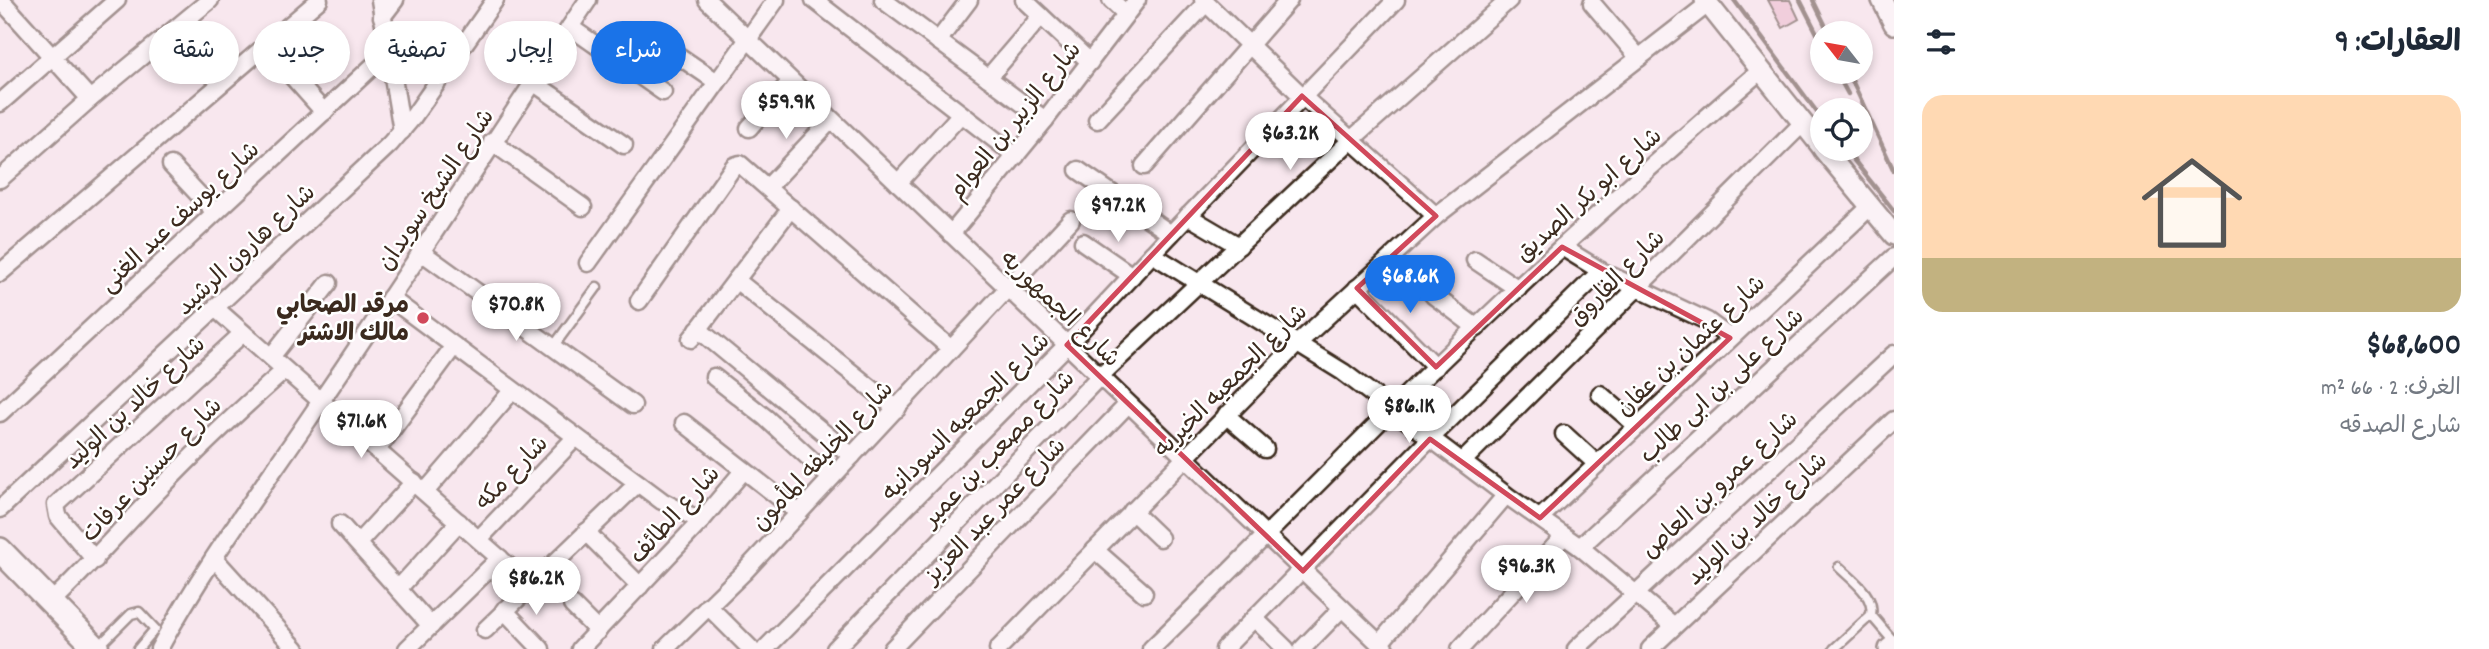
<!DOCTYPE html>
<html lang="ar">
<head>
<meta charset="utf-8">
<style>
	body { margin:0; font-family:Dekko,"Playpen Sans Arabic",sans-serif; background:#f6f6f7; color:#1f2937; direction:rtl; height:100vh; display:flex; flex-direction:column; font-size:26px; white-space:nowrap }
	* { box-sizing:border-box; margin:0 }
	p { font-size:23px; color:#747a83 }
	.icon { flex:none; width:38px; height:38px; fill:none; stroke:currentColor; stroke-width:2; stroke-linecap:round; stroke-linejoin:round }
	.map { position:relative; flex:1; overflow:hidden; direction:ltr }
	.side { display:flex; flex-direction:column; background:#fff; width:595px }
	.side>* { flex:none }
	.hud { position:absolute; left:21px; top:21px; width:665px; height:63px; direction:rtl; display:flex; gap:14px }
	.needle { width:46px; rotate:301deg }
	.controls { position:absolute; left:1810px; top:21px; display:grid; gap:14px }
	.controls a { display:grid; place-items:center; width:63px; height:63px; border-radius:50%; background:#fff; box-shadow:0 4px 10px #0003; font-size:35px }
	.price { position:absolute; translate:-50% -60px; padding:0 16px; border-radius:24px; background:#fff; color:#222; font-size:23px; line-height:46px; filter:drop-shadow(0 2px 4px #0008) }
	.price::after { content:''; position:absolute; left:50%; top:42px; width:21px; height:16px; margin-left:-10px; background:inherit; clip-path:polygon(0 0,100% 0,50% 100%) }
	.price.selected { background:#1a73e8; color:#fff }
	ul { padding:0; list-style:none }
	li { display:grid; align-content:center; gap:14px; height:371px; padding:0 28px }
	li span { display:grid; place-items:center; height:217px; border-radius:21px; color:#555 }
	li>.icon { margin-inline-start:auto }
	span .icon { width:126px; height:126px; fill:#fffc; stroke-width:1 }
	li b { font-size:30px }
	h2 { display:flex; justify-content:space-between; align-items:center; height:84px; padding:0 28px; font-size:30px }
	.pill { padding:0 24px; border-radius:32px; background:#fff; box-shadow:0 4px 10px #0003; font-size:24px; line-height:63px }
	.pill.selected { background:#1a73e8; color:#fff }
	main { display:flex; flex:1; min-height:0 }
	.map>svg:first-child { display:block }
	.building { fill:#e8b0c6; stroke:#3b2a1e; stroke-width:2 }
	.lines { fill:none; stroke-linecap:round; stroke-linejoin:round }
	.service-casing { stroke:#3b2a1e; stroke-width:13 }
	.minor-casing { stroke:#3b2a1e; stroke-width:21 }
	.tertiary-casing { stroke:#3b2a1e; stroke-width:24 }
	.secondary-casing { stroke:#3b2a1e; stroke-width:28 }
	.service { stroke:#fff; stroke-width:8 }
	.minor { stroke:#fff; stroke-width:16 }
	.tertiary { stroke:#fff; stroke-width:19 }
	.secondary { stroke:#fff; stroke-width:23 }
	.rail { stroke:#3b2a1e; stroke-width:4.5 }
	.marked { fill:none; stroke:#d1495b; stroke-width:5; stroke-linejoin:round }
	.poi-dot { fill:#d1495b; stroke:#fff; stroke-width:2.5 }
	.labels { text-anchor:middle; stroke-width:5; stroke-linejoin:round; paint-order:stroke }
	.street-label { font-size:24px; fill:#3b2a1e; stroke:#fff }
	.poi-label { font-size:24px; font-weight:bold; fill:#3b2a1e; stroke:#fff; text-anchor:end }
</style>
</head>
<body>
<main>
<section class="side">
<h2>العقارات: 9<svg class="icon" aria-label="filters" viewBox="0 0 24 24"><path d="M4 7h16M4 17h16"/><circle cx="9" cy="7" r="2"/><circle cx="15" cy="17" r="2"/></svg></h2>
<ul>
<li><span style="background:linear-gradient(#ffd9b3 75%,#c2b280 0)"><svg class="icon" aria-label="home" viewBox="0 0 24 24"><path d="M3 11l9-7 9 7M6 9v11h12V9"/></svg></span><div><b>$68,600</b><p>الغرف: 2 · 66 m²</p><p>شارع الصدقه</p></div></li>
</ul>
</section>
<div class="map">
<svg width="1894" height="649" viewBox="0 0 1894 649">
	<rect width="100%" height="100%" fill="#f8e7ee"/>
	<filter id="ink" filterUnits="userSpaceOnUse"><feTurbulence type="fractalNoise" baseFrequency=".0143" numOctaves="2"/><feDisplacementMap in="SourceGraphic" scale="14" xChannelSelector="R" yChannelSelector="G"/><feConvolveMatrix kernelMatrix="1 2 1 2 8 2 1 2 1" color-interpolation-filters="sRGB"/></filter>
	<g filter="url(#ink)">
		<!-- building -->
		<path class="building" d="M1768,0H1790L1799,19L1783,28Z"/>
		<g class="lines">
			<!-- service casing -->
			<g class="service-casing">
				<g id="service">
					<path d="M553,347L597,287"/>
					<path d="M1871,615L1894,642"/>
					<path d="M99,646L131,614L139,612L155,629L138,649"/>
					<path d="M1834,649L1871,615C1875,595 1852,580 1839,567"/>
				</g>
			</g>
			<!-- minor casing -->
			<g class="minor-casing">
				<g id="minor">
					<path d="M1,0L90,99"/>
					<path d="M380,0L402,131"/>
					<path d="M707,0L1385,649"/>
					<path d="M814,0L1016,156"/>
					<path d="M883,0L1045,120"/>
					<path d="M1024,0L1090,62"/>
					<path d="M1111,0L1126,14"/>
					<path d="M1203,0L1302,96L1436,216"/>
					<path d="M1592,3L1639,58"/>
					<path d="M382,17L395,0"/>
					<path d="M570,27L663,92"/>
					<path d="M642,31L717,82"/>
					<path d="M938,41L969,0"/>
					<path d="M265,46L324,112"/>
					<path d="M988,78L1041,16"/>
					<path d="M533,82L624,145"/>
					<path d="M0,103L117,0"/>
					<path d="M1097,120L1206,3"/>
					<path d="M749,128L791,81"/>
					<path d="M492,142L583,207"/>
					<path d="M171,165L215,212"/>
					<path d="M1144,166L1289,0"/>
					<path d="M1078,170L1171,234"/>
					<path d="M0,179L90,99L210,0"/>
					<path d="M898,183L961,114"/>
					<path d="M768,187L831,120"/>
					<path d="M1188,216L1239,246"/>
					<path d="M951,234L1045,120L1137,0"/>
					<path d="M1083,242L1132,276"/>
					<path d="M1562,247L1601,271L1707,321L1730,338"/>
					<path d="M420,251L633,405"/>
					<path d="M1152,254L1343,372L1506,495L1580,547L1674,626"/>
					<path d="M1475,260L1518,289"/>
					<path d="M588,263L776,0"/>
					<path d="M0,273L319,0"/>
					<path d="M736,280L897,409"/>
					<path d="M1357,288L1436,367"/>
					<path d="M1433,295L1477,328"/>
					<path d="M390,298L662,501L701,521"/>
					<path d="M639,301L734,166L740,164L951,349"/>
					<path d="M215,308L530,585"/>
					<path d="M698,329L852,456"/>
					<path d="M691,339L791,208"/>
					<path d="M271,357L329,283"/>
					<path d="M714,377L766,418L831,478"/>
					<path d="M1600,394L1637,426"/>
					<path d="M0,413L388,52"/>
					<path d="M1226,415L1265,449"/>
					<path d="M684,423L799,513"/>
					<path d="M1564,434L1597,464"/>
					<path d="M377,450L454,346"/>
					<path d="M1462,462L1802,124"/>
					<path d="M425,492L512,391"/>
					<path d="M0,509L390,144L413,117L495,0"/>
					<path d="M1132,511L1160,538"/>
					<path d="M1540,518L1871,206"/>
					<path d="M340,524L431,626"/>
					<path d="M586,532L640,586"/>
					<path d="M479,539L576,437"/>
					<path d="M358,543L414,482"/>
					<path d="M1580,547L1894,257"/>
					<path d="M1095,550L1144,593"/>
					<path d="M214,558L296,649"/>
					<path d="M95,560L58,516L56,505L243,333"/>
					<path d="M398,589L459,522"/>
					<path d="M51,602C89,566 123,527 160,489C200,447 242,408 285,370"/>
					<path d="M572,605L598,631"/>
					<path d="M708,606L751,649"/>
					<path d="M504,610L541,649"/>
					<path d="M1254,618L1286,649"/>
					<path d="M485,630L638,483"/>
					<path d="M1379,644L1506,495"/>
					<path d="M159,649C206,562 266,483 321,401C412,268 499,133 588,0"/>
					<path d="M407,649L500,558"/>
					<path d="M580,649L701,521L744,470"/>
					<path d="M665,649L744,572L1071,220"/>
					<path d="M765,649L1067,345L1171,234L1396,0"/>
					<path d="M835,649L1100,376L1352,139L1509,0"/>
					<path d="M892,649L1128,404"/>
					<path d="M998,649L1298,343L1436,216L1708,4"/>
					<path d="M1151,649C1232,570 1312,489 1392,409C1510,292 1634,180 1760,71"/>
					<path d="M1224,649L1430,439L1601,271"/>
					<path d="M1302,649L1342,608"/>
					<path d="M1460,649L1564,536"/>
					<path d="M1576,649L1894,354"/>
					<path d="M1650,649L1894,420"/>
				</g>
			</g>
			<!-- tertiary casing -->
			<g class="tertiary-casing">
				<g id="tertiary">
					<path d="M1705,0L1822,147"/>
					<path d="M1882,0L1894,24"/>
					<path d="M1823,149L1894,235"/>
					<path d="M1889,649L1894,645"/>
				</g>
			</g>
			<!-- secondary casing -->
			<g class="secondary-casing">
				<path id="secondary" d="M0,550L97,649"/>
			</g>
			<!-- service -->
			<use href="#service" class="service"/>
			<!-- minor -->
			<use href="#minor" class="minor"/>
			<!-- tertiary -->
			<use href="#tertiary" class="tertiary"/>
			<!-- secondary -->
			<use href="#secondary" class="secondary"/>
			<!-- rail -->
			<g class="rail">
				<path d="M1734,0L1822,119"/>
				<path d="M1800,0L1822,43"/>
				<path d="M1813,0L1829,33"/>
				<path d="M1836,72L1848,94"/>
				<path d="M1848,72L1894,171"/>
				<path d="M1845,149L1894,211"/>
			</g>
		</g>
	</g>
	<!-- marked area -->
	<path d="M0 0H1894V649H0ZM1302,96L1436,216L1357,288L1436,367L1562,247L1730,338L1540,518L1430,439L1303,571L1067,345Z" fill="#f8e7ee" fill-opacity=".55" fill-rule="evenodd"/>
	<path class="marked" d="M1302,96L1436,216L1357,288L1436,367L1562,247L1730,338L1540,518L1430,439L1303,571L1067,345Z"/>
	<!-- markers -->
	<circle class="poi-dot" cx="423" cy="318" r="7"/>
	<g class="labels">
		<!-- street labels -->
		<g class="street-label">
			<text transform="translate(1014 120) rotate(-51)" y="8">شارع الزبير بن العوام</text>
			<text transform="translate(435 189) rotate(-56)" y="8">شارع الشيخ سويدان</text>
			<text transform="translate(1588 194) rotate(-42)" y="8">شارع ابو بكر الصديق</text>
			<text transform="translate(179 216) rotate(-43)" y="8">شارع يوسف عبد الغنى</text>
			<text transform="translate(245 249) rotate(-43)" y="8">شارع هارون الرشيد</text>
			<text transform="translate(1616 277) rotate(-45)" y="8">شارع الفاروق</text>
			<text transform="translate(1061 308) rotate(44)" y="8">شارع الجمهوريه</text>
			<text transform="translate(1690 345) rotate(-43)" y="8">شارع عثمان بن عفان</text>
			<text transform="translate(1230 380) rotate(-45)" y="8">شارع الجمعيه الخيريه</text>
			<text transform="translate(1721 385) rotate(-43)" y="8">شارع على بن ابى طالب</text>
			<text transform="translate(134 402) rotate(-43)" y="8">شارع خالد بن الوليد</text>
			<text transform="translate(965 416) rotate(-45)" y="8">شارع الجمعيه السودانيه</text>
			<text transform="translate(998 448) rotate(-46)" y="8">شارع مصعب بن عمير</text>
			<text transform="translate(822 455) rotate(-47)" y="8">شارع الخليفه المأمون</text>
			<text transform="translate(151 469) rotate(-46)" y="8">شارع حسنين عرفات</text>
			<text transform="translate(511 472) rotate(-46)" y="8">شارع مكه</text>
			<text transform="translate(1719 484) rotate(-43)" y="8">شارع عمرو بن العاص</text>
			<text transform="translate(994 510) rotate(-46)" y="8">شارع عمر عبد العزيز</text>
			<text transform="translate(674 514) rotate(-48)" y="8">شارع الطائف</text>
			<text transform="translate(1756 518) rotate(-43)" y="8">شارع خالد بن الوليد</text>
		</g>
		<!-- poi labels -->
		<g class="poi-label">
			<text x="409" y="312">مرقد الصحابي<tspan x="409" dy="28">مالك الاشتر</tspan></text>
		</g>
	</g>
</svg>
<div class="controls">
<a><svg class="needle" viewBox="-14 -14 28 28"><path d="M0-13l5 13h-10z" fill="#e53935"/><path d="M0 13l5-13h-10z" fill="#747a83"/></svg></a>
<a><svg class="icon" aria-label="locate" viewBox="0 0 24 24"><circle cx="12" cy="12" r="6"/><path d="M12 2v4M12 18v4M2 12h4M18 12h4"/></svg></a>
</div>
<b class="price" style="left:786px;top:141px">$59.9K</b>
<b class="price" style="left:1290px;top:172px">$63.2K</b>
<b class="price" style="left:1118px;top:244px">$97.2K</b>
<b class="price selected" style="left:1410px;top:315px">$68.6K</b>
<b class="price" style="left:516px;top:343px">$70.8K</b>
<b class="price" style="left:1409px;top:445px">$86.1K</b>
<b class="price" style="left:361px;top:460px">$71.6K</b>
<b class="price" style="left:1526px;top:605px">$96.3K</b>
<b class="price" style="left:536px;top:617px">$86.2K</b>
<div class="hud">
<a class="pill selected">شراء</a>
<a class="pill">إيجار</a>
<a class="pill">تصفية</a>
<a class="pill">جديد</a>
<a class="pill">شقة</a>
</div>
</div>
</main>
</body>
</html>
